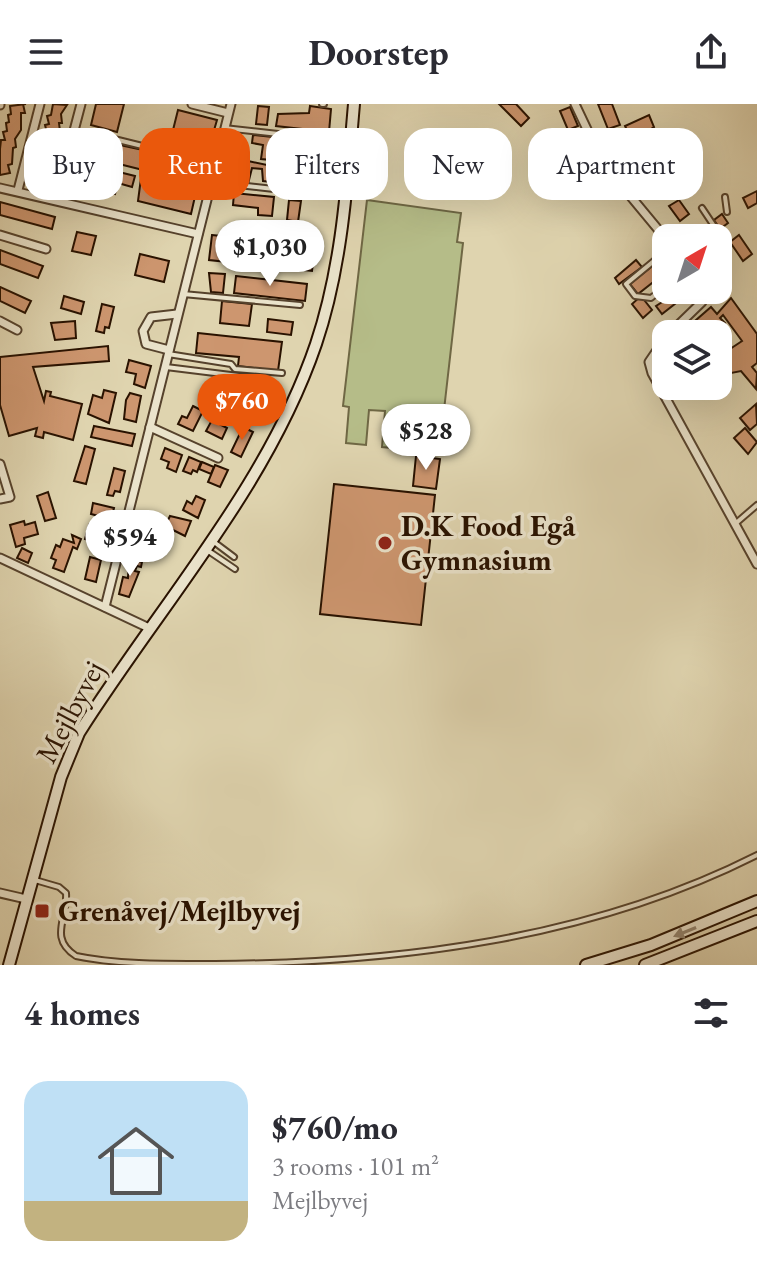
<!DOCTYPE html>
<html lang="en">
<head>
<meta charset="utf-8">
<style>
	body { margin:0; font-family:"EB Garamond",serif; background:#f2f2f3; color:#2b2b33; height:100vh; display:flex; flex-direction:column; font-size:30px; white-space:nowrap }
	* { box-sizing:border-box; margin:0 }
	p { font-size:26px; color:#7c7c81 }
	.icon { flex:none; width:44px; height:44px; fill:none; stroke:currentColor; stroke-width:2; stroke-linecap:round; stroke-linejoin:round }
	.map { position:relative; height:861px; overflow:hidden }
	.drawer { display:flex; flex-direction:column; background:#fff; flex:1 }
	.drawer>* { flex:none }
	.top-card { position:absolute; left:24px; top:24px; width:710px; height:72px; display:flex; gap:16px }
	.needle { width:52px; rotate:39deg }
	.controls { position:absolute; left:652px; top:120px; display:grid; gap:16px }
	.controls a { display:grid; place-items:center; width:80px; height:80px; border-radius:16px; background:#fff; box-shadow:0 8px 32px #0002; font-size:40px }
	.price { position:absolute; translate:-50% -68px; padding:0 18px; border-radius:28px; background:#fff; color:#222; font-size:26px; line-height:52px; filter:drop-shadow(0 2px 4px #0008) }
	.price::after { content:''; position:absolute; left:50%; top:48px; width:24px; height:18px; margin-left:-12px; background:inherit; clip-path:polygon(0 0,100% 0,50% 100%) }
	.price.current { background:#ea580c; color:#fff }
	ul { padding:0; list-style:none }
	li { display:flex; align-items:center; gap:24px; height:200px; padding:0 24px }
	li+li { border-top:2px solid #e1e1e2 }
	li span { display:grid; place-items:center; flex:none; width:224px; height:160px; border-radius:24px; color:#555 }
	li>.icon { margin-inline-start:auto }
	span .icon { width:96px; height:96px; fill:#fffc; stroke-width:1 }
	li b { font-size:34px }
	h2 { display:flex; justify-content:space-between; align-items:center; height:96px; padding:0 24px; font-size:34px }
	.pill { padding:0 28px; border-radius:24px; background:#fff; box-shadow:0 8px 32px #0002; font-size:28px; line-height:72px }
	.pill.current { background:#ea580c; color:#fff }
	header { display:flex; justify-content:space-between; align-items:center; height:104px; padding:0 24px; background:#fff; font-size:36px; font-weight:700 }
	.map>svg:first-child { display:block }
	.green { fill:#b5bc88; stroke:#6f6744; stroke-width:2 }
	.building { fill:#cd966f; stroke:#291200; stroke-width:2 }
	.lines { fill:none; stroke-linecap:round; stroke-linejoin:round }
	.lane-casing { stroke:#56422c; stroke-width:8 }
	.street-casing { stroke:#56422c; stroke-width:11 }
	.secondary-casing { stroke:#291200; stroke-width:14 }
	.lane { stroke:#eae3cb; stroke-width:4 }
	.street { stroke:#eae3cb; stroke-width:7 }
	.secondary { stroke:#eae3cb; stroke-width:10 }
	.oneway { fill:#938570 }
	.poi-dot { fill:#8f2418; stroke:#eae3cb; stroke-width:3 }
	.labels { text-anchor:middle; stroke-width:7; stroke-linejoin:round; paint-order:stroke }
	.poi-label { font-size:30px; font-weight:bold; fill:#291200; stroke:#eae3cb; text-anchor:start }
	.street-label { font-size:30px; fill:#291200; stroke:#eae3cb }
</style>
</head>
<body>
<header><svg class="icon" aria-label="menu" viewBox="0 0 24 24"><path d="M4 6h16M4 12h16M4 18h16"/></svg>Doorstep<svg class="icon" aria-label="share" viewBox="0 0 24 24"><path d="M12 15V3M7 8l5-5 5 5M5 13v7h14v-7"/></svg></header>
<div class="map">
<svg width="757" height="861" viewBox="0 0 757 861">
	<rect width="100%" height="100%" fill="#dfd4af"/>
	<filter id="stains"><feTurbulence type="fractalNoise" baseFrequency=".0025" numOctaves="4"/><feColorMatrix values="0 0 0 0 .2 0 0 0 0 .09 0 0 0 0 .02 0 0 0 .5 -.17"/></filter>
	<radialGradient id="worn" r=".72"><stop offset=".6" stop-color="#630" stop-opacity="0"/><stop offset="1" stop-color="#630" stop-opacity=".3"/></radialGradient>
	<!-- green -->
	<path class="green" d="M367,96L461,109L457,138L463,139L439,350L411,348L414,310H406L402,345L382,343L385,307L369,306L366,341L346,339L349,303L343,302Z"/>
	<!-- building -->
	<g class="building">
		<path d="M23,0L25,9H21V26L15,35L16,43L13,44L12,60L8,61L10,69L0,71V45L1,36H5L3,28L7,27L6,19L9,18L8,11L11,10L10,2L26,0Z"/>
		<path d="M53,0L67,1L61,10L62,19H59L60,27L57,28L56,44L52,45L54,53L50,54L49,70L46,71L47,79L34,81L35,63H38L37,55L40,54L39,46H42L41,38L44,37L43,29H47L45,21L49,20L47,12L51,11Z"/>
		<path d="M96,0H124L117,28L91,21Z"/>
		<path d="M499,0H516L529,14L521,22Z"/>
		<path d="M598,0H612L620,21L608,25Z"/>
		<path d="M258,2L269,3L267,21L256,20Z"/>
		<path d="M310,2L331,5L329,28L276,22L278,10L309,9Z"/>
		<path d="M570,3L578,22L568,26L560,7Z"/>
		<path d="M178,6L217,16L210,40L172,30Z"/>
		<path d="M649,11L654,23L632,37L625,22Z"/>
		<path d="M253,31L273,33L272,39L315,44L316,36L326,37L323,61L261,55L263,41L252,39Z"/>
		<path d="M115,40L176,53L171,73L111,58Z"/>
		<path d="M248,57L305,69H323L321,90L309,89L310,76H293L292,80L263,77L262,65L252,64L248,80L237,77L242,60L247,62Z"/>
		<path d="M185,58L202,63L199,76L182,71Z"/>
		<path d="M107,65L135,72L132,83L118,79L115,90L102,87L100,73L105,75Z"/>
		<path d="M141,74L196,88L191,110L138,97Z"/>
		<path d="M757,87V99L748,104L743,94Z"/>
		<path d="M234,89L274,93L272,112L258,111V104L233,101Z"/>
		<path d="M289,96L301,97L298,118L287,116Z"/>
		<path d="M679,96L689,110L680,117L669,102Z"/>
		<path d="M0,98L55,113L52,125L0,111Z"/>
		<path d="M722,110L728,119L720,125L714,116Z"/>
		<path d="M77,128L96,132L91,151L72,147Z"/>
		<path d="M212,131L315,142L312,167L209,156Z"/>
		<path d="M739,131L752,150L743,157L730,138Z"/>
		<path d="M718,145L730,163L723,170L718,165Z"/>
		<path d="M0,146L43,162L38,174L0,160Z"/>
		<path d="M140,150L169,157L164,178L135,171Z"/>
		<path d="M661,155L666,168L638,190L630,180Z"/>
		<path d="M636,156L642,163L619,180L615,174Z"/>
		<path d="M209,169L225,170L223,189L211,188Z"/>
		<path d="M236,172L307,180L305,197L234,189Z"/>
		<path d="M0,183L31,197L25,209L0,197Z"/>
		<path d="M681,186L685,192L662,210L656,202Z"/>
		<path d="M64,192L84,198L81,210L61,204Z"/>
		<path d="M641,192L652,206L643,214L632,200Z"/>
		<path d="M731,194L757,230V259L752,263L757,269L756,285L741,267L726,270L719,264L721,251L742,237L723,211L720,214L725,219L713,229L680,230L711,203L717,210Z"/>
		<path d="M222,197L252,200L249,222L220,219Z"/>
		<path d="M102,200L114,203L109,224L105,223L104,229L96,227Z"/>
		<path d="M268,215L293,218L291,231L267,228Z"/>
		<path d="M75,217L76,234L55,236L51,219Z"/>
		<path d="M198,229L282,238L278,267L238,262L239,253L196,249Z"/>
		<path d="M108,242L109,257L33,263L44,297L46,287L51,288L50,292L82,300L73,336L44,328L43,334L35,332L37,324L9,332L0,301V253Z"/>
		<path d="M129,256L151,262L145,284L134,280L136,270L126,268Z"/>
		<path d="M215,272L226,273L225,287L236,288V284L258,286L259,274L273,276L271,301L206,291L207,283L214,284Z"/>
		<path d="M104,286L116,289L109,319L88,310L93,291L102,294Z"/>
		<path d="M130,289L141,292L136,318L124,315L126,296Z"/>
		<path d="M756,300L757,320L750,326L740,314Z"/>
		<path d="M193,302L203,307L193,327L178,320L182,312L187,314Z"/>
		<path d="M212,316L227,324L222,335L206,327Z"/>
		<path d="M94,322L135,330L132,342L91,333Z"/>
		<path d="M243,323L253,328L241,353L231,348Z"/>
		<path d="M745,324L757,338L748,350L734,334Z"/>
		<path d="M85,342L95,345L86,380L74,377Z"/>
		<path d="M165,344L182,351L176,368L167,364L169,358L161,355Z"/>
		<path d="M416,352L440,355L436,385L413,382Z"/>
		<path d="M189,353L201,358L197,368L193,366L191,370L183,367Z"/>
		<path d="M202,358L214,363L211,370L199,365Z"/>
		<path d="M215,361L228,366L220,383L208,378Z"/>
		<path d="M114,364L125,367L120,388L115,387L113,392L107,391Z"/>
		<path d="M334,380L435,391L421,521L320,510Z"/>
		<path d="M48,388L56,414L45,417L37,392Z"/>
		<path d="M196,392L205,396L198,414L183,406L187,397L192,400Z"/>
		<path d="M93,399L114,404L113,408L119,409L118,417L112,415L109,423L104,421L106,414L91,410Z"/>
		<path d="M170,412L191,417L185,432L165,422Z"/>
		<path d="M24,417L25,421L35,418L38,430L24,434L25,440L16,443L10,421Z"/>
		<path d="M89,421L108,430L105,441L85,435Z"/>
		<path d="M148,429L166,436L158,453L147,447L150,441L143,438Z"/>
		<path d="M72,431L81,435L77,445L73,443L64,468L53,464L56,456L51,454L56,441L60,443L63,435L74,439Z"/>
		<path d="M22,444L32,449L28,459L17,454Z"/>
		<path d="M90,453L101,456L96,478L85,475Z"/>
		<path d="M129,454L142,458L141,463L137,462L135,467L139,468L129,493L119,490L123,473L128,474Z"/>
	</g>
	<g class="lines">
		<!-- lane casing -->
		<g class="lane-casing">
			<g id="lane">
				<path d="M322,0H324"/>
				<path d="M224,24L314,34"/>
				<path d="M106,33L215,60"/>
				<path d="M211,78L300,88"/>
				<path d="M725,93L727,108"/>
				<path d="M702,104L716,125"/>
				<path d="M666,147L626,180L635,192L651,194L666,182"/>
				<path d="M183,190L300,201"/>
				<path d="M168,250L231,260L235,265L282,269"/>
				<path d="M166,263L247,273L251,280"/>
				<path d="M735,420L757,401"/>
				<path d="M214,438L234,453"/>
				<path d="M207,446L235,465"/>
				<path d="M35,776L59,783L66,789C68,814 48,834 76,852C119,861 171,860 215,860C398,859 591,835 757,751"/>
			</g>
		</g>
		<!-- street casing -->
		<g class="street-casing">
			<g id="street">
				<path d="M192,0L228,9"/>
				<path d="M575,0L603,59L666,135"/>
				<path d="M0,1V0"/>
				<path d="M0,84L198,130"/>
				<path d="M18,86L40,0"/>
				<path d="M56,95L81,0"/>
				<path d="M0,131L46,145"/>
				<path d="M0,217L17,226"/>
				<path d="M669,230L702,198L707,186"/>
				<path d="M666,233L649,258L652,269L757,460"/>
				<path d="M169,246L146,240L143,227L151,213L177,210"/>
				<path d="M150,323L218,354"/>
				<path d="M0,360L10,393L0,395"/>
				<path d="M0,454L149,524"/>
				<path d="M105,503L231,0"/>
				<path d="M0,789L26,795"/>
			</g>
		</g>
		<!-- secondary casing -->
		<g class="secondary-casing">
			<g id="secondary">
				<path d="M9,861L61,673L79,629C159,502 267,384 316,240C342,163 347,80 354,0"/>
				<path d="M586,861L651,841L757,797"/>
				<path d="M645,861L757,817"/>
			</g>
		</g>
		<!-- lane -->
		<use href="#lane" class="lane"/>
		<!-- street -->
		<use href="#street" class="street"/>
		<!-- secondary -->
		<use href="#secondary" class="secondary"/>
	</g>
	<!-- one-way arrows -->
	<defs><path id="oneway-solid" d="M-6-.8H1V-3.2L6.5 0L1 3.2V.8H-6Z" transform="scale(2)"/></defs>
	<use class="oneway" href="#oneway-solid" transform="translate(685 828) rotate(158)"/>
	<!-- markers -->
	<g class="poi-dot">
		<circle cx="385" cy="439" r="8"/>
		<rect x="34" y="799" width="16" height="16" rx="4"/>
	</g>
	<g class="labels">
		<!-- poi labels -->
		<g class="poi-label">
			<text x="401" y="432">D.K Food Egå<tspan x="401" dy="34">Gymnasium</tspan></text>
			<text x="58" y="817">Grenåvej/Mejlbyvej</text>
		</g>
		<!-- street labels -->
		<g class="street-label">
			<text transform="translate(70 608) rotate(-62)" y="10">Mejlbyvej</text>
		</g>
	</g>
	<rect width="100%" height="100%" filter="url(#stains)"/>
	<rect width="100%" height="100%" fill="url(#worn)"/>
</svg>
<div class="controls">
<a><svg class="needle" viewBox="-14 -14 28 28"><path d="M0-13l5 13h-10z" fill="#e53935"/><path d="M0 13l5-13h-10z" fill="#7c7c81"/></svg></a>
<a><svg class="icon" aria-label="layers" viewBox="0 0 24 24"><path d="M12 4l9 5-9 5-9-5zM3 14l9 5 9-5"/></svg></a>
</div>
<b class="price" style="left:270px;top:184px">$1,030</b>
<b class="price current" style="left:242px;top:338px">$760</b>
<b class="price" style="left:426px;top:368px">$528</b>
<b class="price" style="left:130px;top:474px">$594</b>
<div class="top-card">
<a class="pill">Buy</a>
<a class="pill current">Rent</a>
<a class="pill">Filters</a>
<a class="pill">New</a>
<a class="pill">Apartment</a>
</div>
</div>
<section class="drawer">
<h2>4 homes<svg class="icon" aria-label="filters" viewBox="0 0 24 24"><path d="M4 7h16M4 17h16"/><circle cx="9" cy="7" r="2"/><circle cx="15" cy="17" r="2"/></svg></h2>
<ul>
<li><span style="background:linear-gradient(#bfe0f5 75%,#c2b280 0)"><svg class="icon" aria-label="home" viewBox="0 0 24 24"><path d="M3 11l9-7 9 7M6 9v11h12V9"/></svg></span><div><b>$760/mo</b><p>3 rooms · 101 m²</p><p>Mejlbyvej</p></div></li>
</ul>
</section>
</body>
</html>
